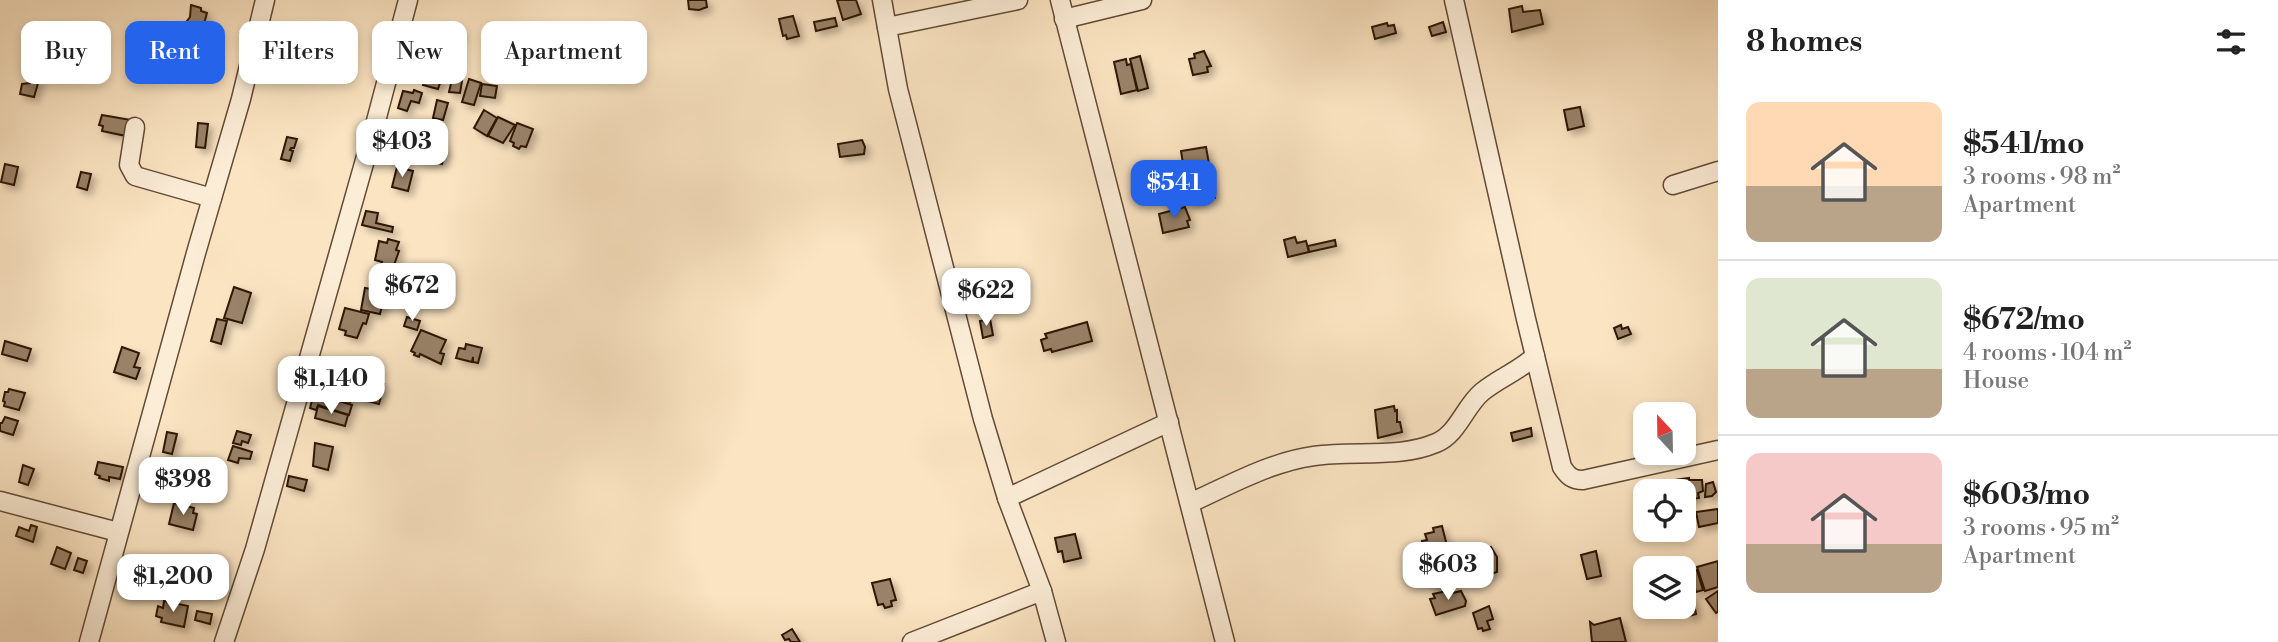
<!DOCTYPE html>
<html lang="en">
<head>
<meta charset="utf-8">
<style>
	body { margin:0; font-family:"Libre Bodoni",serif; background:#f6f6f6; color:#222; height:100vh; display:flex; flex-direction:column; font-size:26px; white-space:nowrap }
	* { box-sizing:border-box; margin:0 }
	p { font-size:23px; color:#767676 }
	.icon { flex:none; width:38px; height:38px; fill:none; stroke:currentColor; stroke-width:2; stroke-linecap:round; stroke-linejoin:round }
	.map { position:relative; flex:1; overflow:hidden }
	.drawer { display:flex; flex-direction:column; background:#fff; width:560px }
	.drawer>* { flex:none }
	.banner { position:absolute; left:21px; top:21px; width:665px; height:63px; display:flex; gap:14px }
	.needle { width:46px; rotate:338deg }
	.fabs { position:absolute; left:1633px; top:402px; display:grid; gap:14px }
	.fabs a { display:grid; place-items:center; width:63px; height:63px; border-radius:14px; background:#fff; box-shadow:0 4px 10px #0003; font-size:35px }
	.price { position:absolute; translate:-50% -60px; padding:0 16px; border-radius:14px; background:#fff; color:#222; font-size:23px; line-height:46px; filter:drop-shadow(0 2px 4px #0008) }
	.price::after { content:''; position:absolute; left:50%; top:42px; width:21px; height:16px; margin-left:-10px; background:inherit; clip-path:polygon(0 0,100% 0,50% 100%) }
	.price.active { background:#2563eb; color:#fff }
	ul { padding:0; list-style:none }
	li { display:flex; align-items:center; gap:21px; height:175px; padding:0 28px }
	li+li { border-top:2px solid #e0e0e0 }
	li span { display:grid; place-items:center; flex:none; width:196px; height:140px; border-radius:14px; color:#555 }
	li>.icon { margin-inline-start:auto }
	span .icon { width:84px; height:84px; fill:#fffc; stroke-width:1 }
	li b { font-size:30px }
	h2 { display:flex; justify-content:space-between; align-items:center; height:84px; padding:0 28px; font-size:30px }
	.tag { padding:0 24px; border-radius:14px; background:#fff; box-shadow:0 4px 10px #0003; font-size:24px; line-height:63px }
	.tag.active { background:#2563eb; color:#fff }
	main { display:flex; flex:1; min-height:0 }
	.map>svg:first-child { display:block }
	.building { fill:#998267; stroke:#2f1704; stroke-width:2; filter:url(#shadow) }
	.lines { fill:none; stroke-linecap:round; stroke-linejoin:round }
	.minor-casing { stroke:#624a34; stroke-width:21 }
	.minor { stroke:#fcedd7; stroke-width:18 }
</style>
</head>
<body>
<main>
<div class="map">
<svg width="1718" height="642" viewBox="0 0 1718 642">
	<defs>
		<filter id="shadow"><feDropShadow dx="4.5" dy="4.5" stdDeviation="3.5" flood-color="#0004"/></filter>
	</defs>
	<rect width="100%" height="100%" fill="#fbe4c2"/>
	<filter id="stains"><feTurbulence type="fractalNoise" baseFrequency=".00286" numOctaves="4"/><feColorMatrix values="0 0 0 0 .2 0 0 0 0 .09 0 0 0 0 .02 0 0 0 .5 -.17"/></filter>
	<radialGradient id="worn" r=".72"><stop offset=".6" stop-color="#630" stop-opacity="0"/><stop offset="1" stop-color="#630" stop-opacity=".3"/></radialGradient>
	<!-- building -->
	<g class="building">
		<path d="M688,0H706L707,7L699,10L689,9Z"/>
		<path d="M837,0H856L861,14L843,20Z"/>
		<path d="M191,5L201,8V11L207,13L202,31L193,26L184,25L190,17Z"/>
		<path d="M1522,6L1523,12L1540,10L1543,24L1512,32L1509,9Z"/>
		<path d="M793,16L799,36L787,39L786,35L783,36L779,19Z"/>
		<path d="M835,18L837,26L816,31L814,22Z"/>
		<path d="M1443,22L1446,32L1432,36L1429,27Z"/>
		<path d="M1387,23L1388,26L1394,25L1396,33L1375,39L1372,27Z"/>
		<path d="M439,27L459,29L458,40H454L453,44L442,43L443,37H439Z"/>
		<path d="M1204,51L1211,66L1207,67L1208,72L1193,75L1189,59L1195,58L1194,54Z"/>
		<path d="M1140,56L1148,88L1138,91L1130,59Z"/>
		<path d="M432,58L447,63L438,89L423,85Z"/>
		<path d="M1126,59L1127,65L1131,64L1137,90L1121,94L1114,62Z"/>
		<path d="M31,78L39,80L34,97L20,94L22,84L30,83Z"/>
		<path d="M452,79L462,81L460,93L449,92Z"/>
		<path d="M469,79L481,83L474,105L462,102Z"/>
		<path d="M482,84L497,86L495,98L480,96Z"/>
		<path d="M414,90L422,93L419,103L411,101L407,111L398,108L403,91L413,93Z"/>
		<path d="M437,100L448,103L443,120L433,118Z"/>
		<path d="M1580,107L1584,126L1568,130L1564,110Z"/>
		<path d="M484,110L497,118L487,136L474,128Z"/>
		<path d="M102,115L131,120L126,136L102,131L103,126L99,125Z"/>
		<path d="M498,117L515,125L503,143L488,136Z"/>
		<path d="M198,123L208,124L205,148L196,147Z"/>
		<path d="M517,123L533,129L526,147L521,146L519,149L513,146L514,143L510,141Z"/>
		<path d="M386,125L406,131L403,141L383,135Z"/>
		<path d="M287,137L297,139L294,148H291L290,150L293,151L290,161L281,159Z"/>
		<path d="M382,137L404,142L401,158L378,153Z"/>
		<path d="M428,139L443,144L442,148L446,149L442,164L411,155L415,142L426,146Z"/>
		<path d="M862,140L865,147L864,154L840,157L838,144Z"/>
		<path d="M1206,147L1215,198L1189,202L1181,151Z"/>
		<path d="M5,164L18,167L14,185L1,182Z"/>
		<path d="M397,167L413,171L408,191L392,187Z"/>
		<path d="M81,172L91,174L87,190L77,187Z"/>
		<path d="M1185,207L1190,220L1187,221L1189,227L1163,233L1159,214Z"/>
		<path d="M366,211L378,213L376,223L393,227L392,232L362,225Z"/>
		<path d="M1295,237L1297,243L1306,241L1309,252L1288,257L1284,240Z"/>
		<path d="M388,239L399,242L396,250L399,251L393,268L381,265L382,262L375,260L379,241L387,243Z"/>
		<path d="M1335,240L1336,246L1309,252L1308,246Z"/>
		<path d="M999,280L1001,291L983,294L982,286H985V283Z"/>
		<path d="M372,286L381,288L380,292L385,294L380,314L361,310L365,288L371,289Z"/>
		<path d="M234,287L251,293L242,323L224,318Z"/>
		<path d="M345,308L369,314L366,324L363,323L357,338L345,335L346,331L339,329Z"/>
		<path d="M407,317L420,321L417,330L404,326Z"/>
		<path d="M217,319L227,321L221,344L211,341Z"/>
		<path d="M990,319L993,335L983,338L980,321Z"/>
		<path d="M1087,322L1092,341L1052,352L1051,349L1044,351L1041,340L1047,338L1045,334Z"/>
		<path d="M1621,325L1622,329L1628,327L1631,334L1618,339L1614,328Z"/>
		<path d="M421,330L446,340L440,353L444,354L441,364L420,354L419,357L414,355L415,353L411,351Z"/>
		<path d="M5,341L31,349L27,361L2,354Z"/>
		<path d="M466,344L482,348L478,363L473,362V357L472,362L456,358L459,348L465,349Z"/>
		<path d="M122,347L139,353L134,367L140,368L136,379L114,372Z"/>
		<path d="M350,372L358,375L350,402L335,397L337,389L332,388L335,379L341,381L342,376L348,378Z"/>
		<path d="M361,382L374,385L375,382L384,384L379,404L356,398Z"/>
		<path d="M9,389L25,393L19,410L4,406L5,402L3,401L5,392H8Z"/>
		<path d="M314,393L352,405L349,415L318,405L316,410L310,408Z"/>
		<path d="M318,406L348,415L345,426L315,418Z"/>
		<path d="M1394,406L1395,411L1397,410V422H1400L1402,432L1378,438L1375,410Z"/>
		<path d="M5,417L18,421L13,435L0,431V423H2Z"/>
		<path d="M1531,428L1532,436L1513,441L1511,433Z"/>
		<path d="M237,431L251,435L248,443L242,441L241,445L233,443Z"/>
		<path d="M167,432L177,434L172,454L163,452Z"/>
		<path d="M315,443L333,447L328,470L313,466Z"/>
		<path d="M233,446L252,452L250,459L239,458L238,463L228,460Z"/>
		<path d="M98,462L123,467L120,479L109,477V481L99,478L100,476L95,474Z"/>
		<path d="M23,465L34,469L28,485L19,482Z"/>
		<path d="M289,476L307,480L304,491L287,486Z"/>
		<path d="M1689,478V480H1702L1703,491L1698,493L1699,498L1684,500V492H1675L1674,480Z"/>
		<path d="M1713,482L1716,492L1712,496L1705,497L1706,484Z"/>
		<path d="M174,503L194,508L193,513L197,514L193,530L169,524Z"/>
		<path d="M1718,509V523L1699,527L1696,512Z"/>
		<path d="M31,525L37,527L33,542L16,536L19,527L29,531Z"/>
		<path d="M1442,526L1449,554L1426,559L1422,541L1427,540L1425,534L1434,532L1433,528Z"/>
		<path d="M1075,534L1081,558L1064,562L1062,551L1058,552L1055,538Z"/>
		<path d="M57,547L71,553L65,569L51,564Z"/>
		<path d="M1491,547L1497,557V572L1485,576L1481,567H1478L1474,552Z"/>
		<path d="M1596,551L1601,576L1587,579L1581,555Z"/>
		<path d="M1452,556L1458,580L1431,587L1428,577L1424,578L1422,569L1428,567L1427,562Z"/>
		<path d="M78,558L87,561L83,573L74,570Z"/>
		<path d="M1718,561V587L1705,591L1697,567Z"/>
		<path d="M1697,570L1703,590L1696,592L1691,572Z"/>
		<path d="M890,579L896,600L891,601L892,606L885,608L883,604L878,605L872,583Z"/>
		<path d="M1447,591L1448,594L1461,591L1466,601L1465,606L1436,615L1430,599L1435,598L1433,594Z"/>
		<path d="M1718,591V612L1716,613L1706,599Z"/>
		<path d="M1693,597L1696,614L1689,616L1685,599Z"/>
		<path d="M164,601L188,606L184,627L161,622L162,618L156,616L158,606L163,608Z"/>
		<path d="M1489,606L1493,619L1487,621L1490,629L1483,631L1482,628L1478,629L1473,613Z"/>
		<path d="M197,611L212,614L210,624L195,620Z"/>
		<path d="M1620,618L1626,642H1592L1590,622L1594,625Z"/>
		<path d="M792,629L800,642H791L789,639L785,640L782,635Z"/>
	</g>
	<g class="lines">
		<!-- minor casing -->
		<g class="minor-casing">
			<g id="minor">
				<path d="M882,0L898,89L983,419L1007,498L1042,591L912,642"/>
				<path d="M1060,0L1225,642"/>
				<path d="M1454,0L1526,319L1562,467C1568,476 1572,480 1583,480L1718,450"/>
				<path d="M1064,19L1142,0"/>
				<path d="M887,27L1018,0"/>
				<path d="M135,127L129,165L135,176L212,198"/>
				<path d="M1673,185L1718,171"/>
				<path d="M1007,498L1169,422"/>
				<path d="M0,501L118,532"/>
				<path d="M1190,503C1230,485 1270,462 1314,456C1355,450 1398,459 1436,443C1458,434 1465,406 1482,392C1499,378 1519,371 1535,356"/>
				<path d="M1042,591L1056,642"/>
				<path d="M89,642L196,253L241,99L265,0"/>
				<path d="M224,642L255,549L376,121L408,0"/>
			</g>
		</g>
		<!-- minor -->
		<use href="#minor" class="minor"/>
	</g>
	<rect width="100%" height="100%" filter="url(#stains)"/>
	<rect width="100%" height="100%" fill="url(#worn)"/>
</svg>
<div class="fabs">
<a><svg class="needle" viewBox="-14 -14 28 28"><path d="M0-13l5 13h-10z" fill="#e53935"/><path d="M0 13l5-13h-10z" fill="#767676"/></svg></a>
<a><svg class="icon" aria-label="locate" viewBox="0 0 24 24"><circle cx="12" cy="12" r="6"/><path d="M12 2v4M12 18v4M2 12h4M18 12h4"/></svg></a>
<a><svg class="icon" aria-label="layers" viewBox="0 0 24 24"><path d="M12 4l9 5-9 5-9-5zM3 14l9 5 9-5"/></svg></a>
</div>
<b class="price" style="left:402px;top:179px">$403</b>
<b class="price active" style="left:1174px;top:220px">$541</b>
<b class="price" style="left:412px;top:323px">$672</b>
<b class="price" style="left:986px;top:328px">$622</b>
<b class="price" style="left:331px;top:416px">$1,140</b>
<b class="price" style="left:183px;top:517px">$398</b>
<b class="price" style="left:1448px;top:602px">$603</b>
<b class="price" style="left:173px;top:614px">$1,200</b>
<div class="banner">
<a class="tag">Buy</a>
<a class="tag active">Rent</a>
<a class="tag">Filters</a>
<a class="tag">New</a>
<a class="tag">Apartment</a>
</div>
</div>
<section class="drawer">
<h2>8 homes<svg class="icon" aria-label="filters" viewBox="0 0 24 24"><path d="M4 7h16M4 17h16"/><circle cx="9" cy="7" r="2"/><circle cx="15" cy="17" r="2"/></svg></h2>
<ul>
<li><span style="background:linear-gradient(#ffd9b3 60%,#b9a48a 0)"><svg class="icon" aria-label="home" viewBox="0 0 24 24"><path d="M3 11l9-7 9 7M6 9v11h12V9"/></svg></span><div><b>$541/mo</b><p>3 rooms · 98 m²</p><p>Apartment</p></div></li>
<li><span style="background:linear-gradient(#dfe7d0 65%,#b9a48a 0)"><svg class="icon" aria-label="home" viewBox="0 0 24 24"><path d="M3 11l9-7 9 7M6 9v11h12V9"/></svg></span><div><b>$672/mo</b><p>4 rooms · 104 m²</p><p>House</p></div></li>
<li><span style="background:linear-gradient(#f6c9c9 65%,#b9a48a 0)"><svg class="icon" aria-label="home" viewBox="0 0 24 24"><path d="M3 11l9-7 9 7M6 9v11h12V9"/></svg></span><div><b>$603/mo</b><p>3 rooms · 95 m²</p><p>Apartment</p></div></li>
</ul>
</section>
</main>
</body>
</html>
